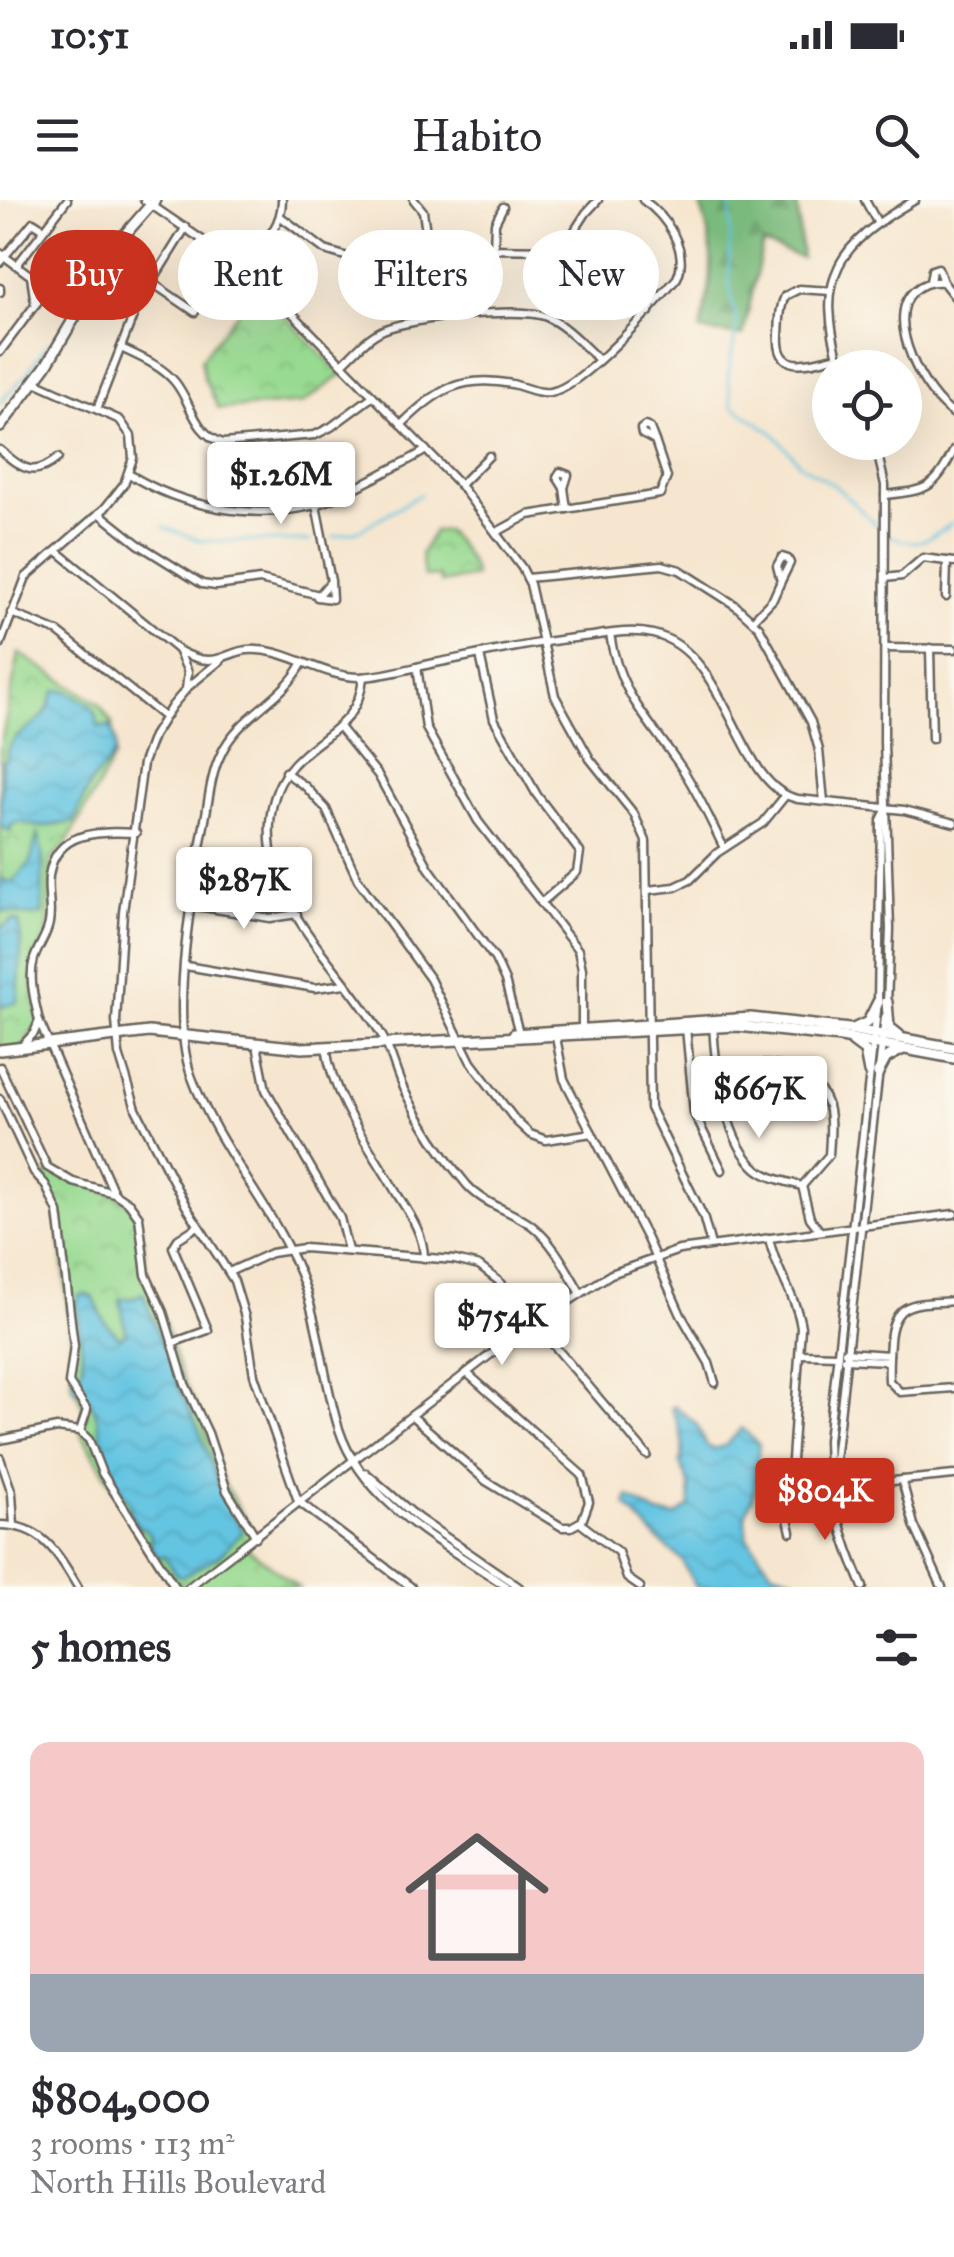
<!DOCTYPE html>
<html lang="en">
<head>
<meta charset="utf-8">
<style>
	body { margin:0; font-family:"IM FELL Great Primer",serif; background:#f2f2f3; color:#2b2b33; height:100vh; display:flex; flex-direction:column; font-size:38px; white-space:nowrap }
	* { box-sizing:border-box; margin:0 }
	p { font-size:32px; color:#7c7c81 }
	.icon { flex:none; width:55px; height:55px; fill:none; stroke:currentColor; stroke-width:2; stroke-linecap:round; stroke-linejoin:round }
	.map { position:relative; height:1387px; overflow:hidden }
	.drawer { display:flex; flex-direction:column; background:#fff; flex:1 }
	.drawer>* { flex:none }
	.hud { position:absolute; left:30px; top:30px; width:895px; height:90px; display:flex; gap:20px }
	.buttons { position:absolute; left:812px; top:150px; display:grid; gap:20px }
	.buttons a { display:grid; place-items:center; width:110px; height:110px; border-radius:50%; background:#fff; box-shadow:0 10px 40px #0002; font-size:50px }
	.price { position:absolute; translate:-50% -85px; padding:0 22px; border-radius:10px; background:#fff; color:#222; font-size:32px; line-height:65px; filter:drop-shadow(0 2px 5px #0008) }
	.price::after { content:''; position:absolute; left:50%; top:60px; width:30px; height:22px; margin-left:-15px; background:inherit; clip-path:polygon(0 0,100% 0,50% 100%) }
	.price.current { background:#c8321e; color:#fff }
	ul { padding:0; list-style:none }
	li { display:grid; align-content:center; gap:20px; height:530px; padding:0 30px }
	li+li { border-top:2px solid #e1e1e2 }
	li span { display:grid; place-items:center; height:310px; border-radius:20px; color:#555 }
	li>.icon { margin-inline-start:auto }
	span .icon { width:180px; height:180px; fill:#fffc; stroke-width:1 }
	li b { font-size:42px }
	h2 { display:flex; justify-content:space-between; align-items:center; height:120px; padding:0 30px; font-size:42px }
	.pill { padding:0 35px; border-radius:45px; background:#fff; box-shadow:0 10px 40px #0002; font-size:35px; line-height:90px }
	.pill.current { background:#c8321e; color:#fff }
	.status { display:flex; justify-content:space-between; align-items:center; height:70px; padding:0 50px; background:#fff; direction:ltr }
	.status svg { height:28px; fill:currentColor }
	header { display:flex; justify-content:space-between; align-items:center; height:130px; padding:0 30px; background:#fff; font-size:45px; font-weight:600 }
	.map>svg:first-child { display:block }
	.forest { fill:url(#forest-firs); stroke:#4b6b4c; stroke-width:2.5 }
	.park { fill:url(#park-crowns); stroke:#5a7b56; stroke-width:2.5 }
	.water { fill:url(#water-waves); stroke:#40707f; stroke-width:2.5 }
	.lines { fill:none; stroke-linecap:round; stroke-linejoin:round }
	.stream { stroke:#64c5e2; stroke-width:2.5 }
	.minor-casing { stroke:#68635b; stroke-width:11 }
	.major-casing { stroke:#68635b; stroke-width:14 }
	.minor { stroke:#fff; stroke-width:6 }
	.major { stroke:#fff; stroke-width:9 }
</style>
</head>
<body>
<div class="status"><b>10:51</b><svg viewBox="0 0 49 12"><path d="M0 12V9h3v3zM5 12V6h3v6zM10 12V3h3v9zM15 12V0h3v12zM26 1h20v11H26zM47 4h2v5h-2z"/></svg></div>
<header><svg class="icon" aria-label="menu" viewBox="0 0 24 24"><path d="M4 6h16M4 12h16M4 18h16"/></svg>Habito<svg class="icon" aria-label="search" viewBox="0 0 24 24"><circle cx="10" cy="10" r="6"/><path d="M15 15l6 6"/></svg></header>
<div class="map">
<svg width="954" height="1387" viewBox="0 0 954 1387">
	<defs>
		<pattern id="forest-firs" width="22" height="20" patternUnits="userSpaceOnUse" patternTransform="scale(2.5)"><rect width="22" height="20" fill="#7aba7b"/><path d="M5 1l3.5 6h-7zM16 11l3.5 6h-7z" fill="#699f6a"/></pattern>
		<pattern id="park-crowns" width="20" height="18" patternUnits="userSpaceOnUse" patternTransform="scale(2.5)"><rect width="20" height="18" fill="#98da91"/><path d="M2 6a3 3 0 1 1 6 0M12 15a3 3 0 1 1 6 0" fill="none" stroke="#82ba7c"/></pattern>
		<pattern id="water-waves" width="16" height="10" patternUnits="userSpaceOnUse" patternTransform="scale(2.5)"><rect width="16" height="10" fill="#64c5e2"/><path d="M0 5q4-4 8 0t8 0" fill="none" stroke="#56a9c1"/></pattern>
	</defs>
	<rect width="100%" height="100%" fill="#fbf7ec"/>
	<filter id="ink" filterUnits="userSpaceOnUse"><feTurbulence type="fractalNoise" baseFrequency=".01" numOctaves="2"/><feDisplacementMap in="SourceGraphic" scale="20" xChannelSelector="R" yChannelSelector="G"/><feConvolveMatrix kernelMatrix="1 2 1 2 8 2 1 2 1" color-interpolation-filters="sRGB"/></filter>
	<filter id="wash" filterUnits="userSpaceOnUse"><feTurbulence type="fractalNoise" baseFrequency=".0048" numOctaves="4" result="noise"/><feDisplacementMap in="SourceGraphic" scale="40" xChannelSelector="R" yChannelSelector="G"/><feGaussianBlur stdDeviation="2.25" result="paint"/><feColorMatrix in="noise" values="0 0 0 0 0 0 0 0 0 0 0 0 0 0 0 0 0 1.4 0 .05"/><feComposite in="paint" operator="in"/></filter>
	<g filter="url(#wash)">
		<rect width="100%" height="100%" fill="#f6e6cf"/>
		<!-- forest -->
		<path class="forest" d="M699,0H797L802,58L763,44L743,136L700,131C713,76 717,55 699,0Z"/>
		<!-- park -->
		<g class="park">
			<path d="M257,87L342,175L303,203L219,209L204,178L201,159Z"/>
			<path d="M434,331H446C459,344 471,359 475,376L441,383L439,376L424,377L421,354Z"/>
			<path d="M19,453L98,503L112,523L115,556L66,644L51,660L49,723L32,775L38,823L22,848H0V548Z"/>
			<path d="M51,971L114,993L133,1007L143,1038L146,1075L158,1101L180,1172L202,1219L224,1284L256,1337L245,1346L298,1387H177L138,1331L80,1231L87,1216L72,1182L73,1156L58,1012L41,980Z"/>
		</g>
		<!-- water -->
		<g class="water">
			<path d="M65,490C83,501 98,504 98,527L110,526C125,556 108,560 91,583C84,595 79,609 74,622L40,627L19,622L10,626L11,632L0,626L2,561L6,559C9,534 29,532 44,515C50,508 50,499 55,491Z"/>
			<path d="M38,632L43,659L42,714L33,716L0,711V678L11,683L30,663Z"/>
			<path d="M13,720L19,722L21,746L18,802L0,807V729Z"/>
			<path d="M143,1093L162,1144L169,1150C172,1180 187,1202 199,1230C215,1269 218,1295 243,1331L219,1356L182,1377L176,1374L164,1356L158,1357L148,1342L152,1338L144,1328H139L127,1308L131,1305C123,1295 111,1276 107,1264C98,1236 103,1201 73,1187L72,1180L79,1176L83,1164L77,1103L79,1096L84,1094L93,1097L105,1122L120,1138L126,1133L120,1099L133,1098Z"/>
			<path d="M675,1206L697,1225L706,1245L713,1249L725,1246L742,1228L759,1245L755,1291L745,1316L747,1337L772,1371L793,1377L801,1387H696L681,1359L657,1339L626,1305L629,1297L658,1314L676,1316L690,1306L689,1284L680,1263C687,1248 679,1223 671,1208Z"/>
		</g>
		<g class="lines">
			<!-- stream -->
			<g class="stream">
				<path d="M731,0L729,82L737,125L728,176L732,206L773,233L800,264L835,286L882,330"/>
				<path d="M0,202L26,175L48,143"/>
				<path d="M163,327L202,341H310"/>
				<path d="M889,335C919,350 928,339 954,322"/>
				<path d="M333,337L358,331L421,294"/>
			</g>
		</g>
	</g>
	<g filter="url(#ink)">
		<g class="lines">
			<!-- minor casing -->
			<g class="minor-casing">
				<g id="minor">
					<path d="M144,0L258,78L460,285L522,368L530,384L555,496L590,559L634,614L646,641L650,908L703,1016L711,1045"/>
					<path d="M414,0L423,11L429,54"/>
					<path d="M865,0L877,22"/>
					<path d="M281,17L325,50L361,61L483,49L565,50L594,63L649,112"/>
					<path d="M494,48L495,23L503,7"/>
					<path d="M563,49L586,13L598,0"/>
					<path d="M0,53L31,76L35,105L0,152"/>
					<path d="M0,62L33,22L44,29"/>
					<path d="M17,65L67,0"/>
					<path d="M243,66C260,46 282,29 282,0"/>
					<path d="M32,77L47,89L36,104"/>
					<path d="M151,82L195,112"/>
					<path d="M930,82L932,70L938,68L943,82"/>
					<path d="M0,88V92"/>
					<path d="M831,91L799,89L785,96C779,108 780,122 779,135C776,177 812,162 838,156"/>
					<path d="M954,96L943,82C932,81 923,83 914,91C883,119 925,197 954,214"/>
					<path d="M121,148C140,157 162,166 175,182C192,203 194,234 223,243L315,235L331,227L373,196"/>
					<path d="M342,164C355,152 367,137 383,130C409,118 518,107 544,116C563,123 583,145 598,159"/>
					<path d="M841,168C814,76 837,45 915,0"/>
					<path d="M97,209L137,106L186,27"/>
					<path d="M401,225C436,190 461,174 512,184C525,187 538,194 550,192C582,188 656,103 677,78C690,50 666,16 643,0"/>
					<path d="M645,226L650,228L655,241L642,234L641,229Z"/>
					<path d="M875,242L885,285L884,542L890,729L887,804"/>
					<path d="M0,250C22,268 33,279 58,258"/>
					<path d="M560,272L568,275L564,288L557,277Z"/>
					<path d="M129,274C182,307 252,321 315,305C337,299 358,286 378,276C394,267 411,260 426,250"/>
					<path d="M460,285L489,256"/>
					<path d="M564,288L567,309"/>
					<path d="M885,295C929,290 934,289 954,250"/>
					<path d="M99,313L138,344L202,384L216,386L260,380L319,395L331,381L316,305"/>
					<path d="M497,332L528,315L660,294L667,277L655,241"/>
					<path d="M57,351L178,450L188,472L186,489"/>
					<path d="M782,357L788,359L790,363L781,381L777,366Z"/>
					<path d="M527,378L662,365L680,370L735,405L759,427L811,522L819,550L824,602"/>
					<path d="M885,378L902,376L923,358L954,362"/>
					<path d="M317,397L332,399L331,382"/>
					<path d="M946,397L947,361"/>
					<path d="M11,413L58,432L164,517"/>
					<path d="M753,420L773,399L781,381"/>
					<path d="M610,434C618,492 648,519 679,564C697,590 710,620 724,648"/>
					<path d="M0,445L26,377L105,308L124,284L133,258L131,236L120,220L35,182"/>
					<path d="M885,448L954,449"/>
					<path d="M930,448L932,539"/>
					<path d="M178,450C221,474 224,447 258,450C293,452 323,477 360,477C385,476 411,468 435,463C487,453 539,441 592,436C611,433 634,429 653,434C730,451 736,587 798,599L904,610L954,623"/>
					<path d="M480,455L494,519L537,595L580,652L577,672L541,703"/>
					<path d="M221,460L188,487L172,506L153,536L143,563L123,712L116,821L119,854L136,909L186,1006L234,1081L245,1117L254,1175L298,1301L411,1387"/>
					<path d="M302,464C282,501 239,515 221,554C211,574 209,598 205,620C193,685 169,814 191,875C217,947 273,1007 300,1074C320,1124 323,1179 339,1229C363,1304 446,1345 507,1387"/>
					<path d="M417,467L426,528L478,621L578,750L582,769V829"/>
					<path d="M363,477C358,548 276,535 270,623C264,707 343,768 381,834C392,852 395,872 404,890C420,922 444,958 467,985C485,1005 510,1010 531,1025C553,1042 566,1068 580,1092"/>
					<path d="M339,527L378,575L429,668L495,759L505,781L519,833"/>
					<path d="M285,572L306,587L326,609L358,680L430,779L471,862L516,921L530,934L546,940L592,933"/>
					<path d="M136,633C100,631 55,630 49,676C47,692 52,708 49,723C47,736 38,746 34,759C28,779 35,801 39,821L114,993L129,1003L139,1017L146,1075L163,1112L185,1184L208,1233L227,1291L256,1337"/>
					<path d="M648,690L675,687L690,680L717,653L763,623L785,596"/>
					<path d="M191,705L270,718L297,714"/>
					<path d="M186,766L315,788L345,784"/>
					<path d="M713,824C715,865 723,934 753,965C765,978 785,981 802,986L810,1018L820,1031"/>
					<path d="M686,828L694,913L722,970"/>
					<path d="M555,832L564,879L647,1039L681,1115L709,1163L715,1183"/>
					<path d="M257,845L266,890L340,1018L348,1051"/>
					<path d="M326,847C333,901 371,948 397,994C409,1013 424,1034 424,1058"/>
					<path d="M20,848L34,833L39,821"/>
					<path d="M0,867L47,967L73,982L114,993"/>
					<path d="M717,869C757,861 811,858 828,906C832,921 830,939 829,955L802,986"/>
					<path d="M0,899L34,972L45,984L58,1012L74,1146L69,1183L87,1210L80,1231"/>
					<path d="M769,1038C775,1070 796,1095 801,1127L788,1319L791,1332"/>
					<path d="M229,1072L271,1053L304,1048L455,1060L479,1066L501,1083L647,1255"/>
					<path d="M954,1101C919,1104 893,1098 890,1141C889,1154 888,1167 889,1181L900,1192L954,1188"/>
					<path d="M172,1143L208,1130L173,1047L178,1039L198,1026"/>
					<path d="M845,1152L889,1155"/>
					<path d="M800,1154L838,1155"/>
					<path d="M844,1159L888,1161"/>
					<path d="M412,1216L486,1281L562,1327H571L582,1321L589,1302L582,1275L467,1173"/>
					<path d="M80,1231L89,1240L102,1273L175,1387"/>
					<path d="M0,1240L57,1228L80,1231"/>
					<path d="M0,1258L12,1293L14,1326"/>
					<path d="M366,1273L418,1318L519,1387"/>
					<path d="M902,1280L914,1325L942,1387"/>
					<path d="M832,1287L885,817"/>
					<path d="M832,1287L954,1275"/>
					<path d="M580,1323L618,1352L627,1378L640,1387"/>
					<path d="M0,1325C43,1325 58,1354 78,1387"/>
					<path d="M189,1387L508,1141L611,1074L679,1050L954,1014"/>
					<path d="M863,1387C842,1339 828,1293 828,1240L878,802L881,620L886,610"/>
				</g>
			</g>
			<!-- major casing -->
			<g class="major-casing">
				<g id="major">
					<path d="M0,227L46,166L121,39L155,0"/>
					<path d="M887,802L889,827L899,835"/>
					<path d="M855,828L868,822L878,802"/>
					<path d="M514,834L751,818L849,829L954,848"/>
					<path d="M853,842L865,851L869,872"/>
					<path d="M0,850L149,832L302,848L738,826L841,837L954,858"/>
					<path d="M878,873L886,858L903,849"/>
				</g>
			</g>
			<!-- minor -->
			<use href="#minor" class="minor"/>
			<!-- major -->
			<use href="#major" class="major"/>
		</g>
	</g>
</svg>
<div class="buttons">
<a><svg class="icon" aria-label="locate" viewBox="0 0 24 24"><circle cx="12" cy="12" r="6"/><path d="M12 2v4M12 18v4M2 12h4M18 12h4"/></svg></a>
</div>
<b class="price" style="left:281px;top:327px">$1.26M</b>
<b class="price" style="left:244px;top:732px">$287K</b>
<b class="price" style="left:759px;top:941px">$667K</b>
<b class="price" style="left:502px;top:1168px">$754K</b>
<b class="price current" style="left:825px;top:1343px">$804K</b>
<div class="hud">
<a class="pill current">Buy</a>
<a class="pill">Rent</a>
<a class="pill">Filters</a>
<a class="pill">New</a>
</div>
</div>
<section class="drawer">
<h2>5 homes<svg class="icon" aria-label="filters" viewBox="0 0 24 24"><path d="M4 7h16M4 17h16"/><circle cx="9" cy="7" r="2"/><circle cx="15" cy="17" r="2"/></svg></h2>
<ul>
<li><span style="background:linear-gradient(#f6c9c9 75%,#9aa5b1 0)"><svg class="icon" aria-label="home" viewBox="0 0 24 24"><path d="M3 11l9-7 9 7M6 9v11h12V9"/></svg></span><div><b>$804,000</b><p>3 rooms · 113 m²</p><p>North Hills Boulevard</p></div></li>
</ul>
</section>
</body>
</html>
